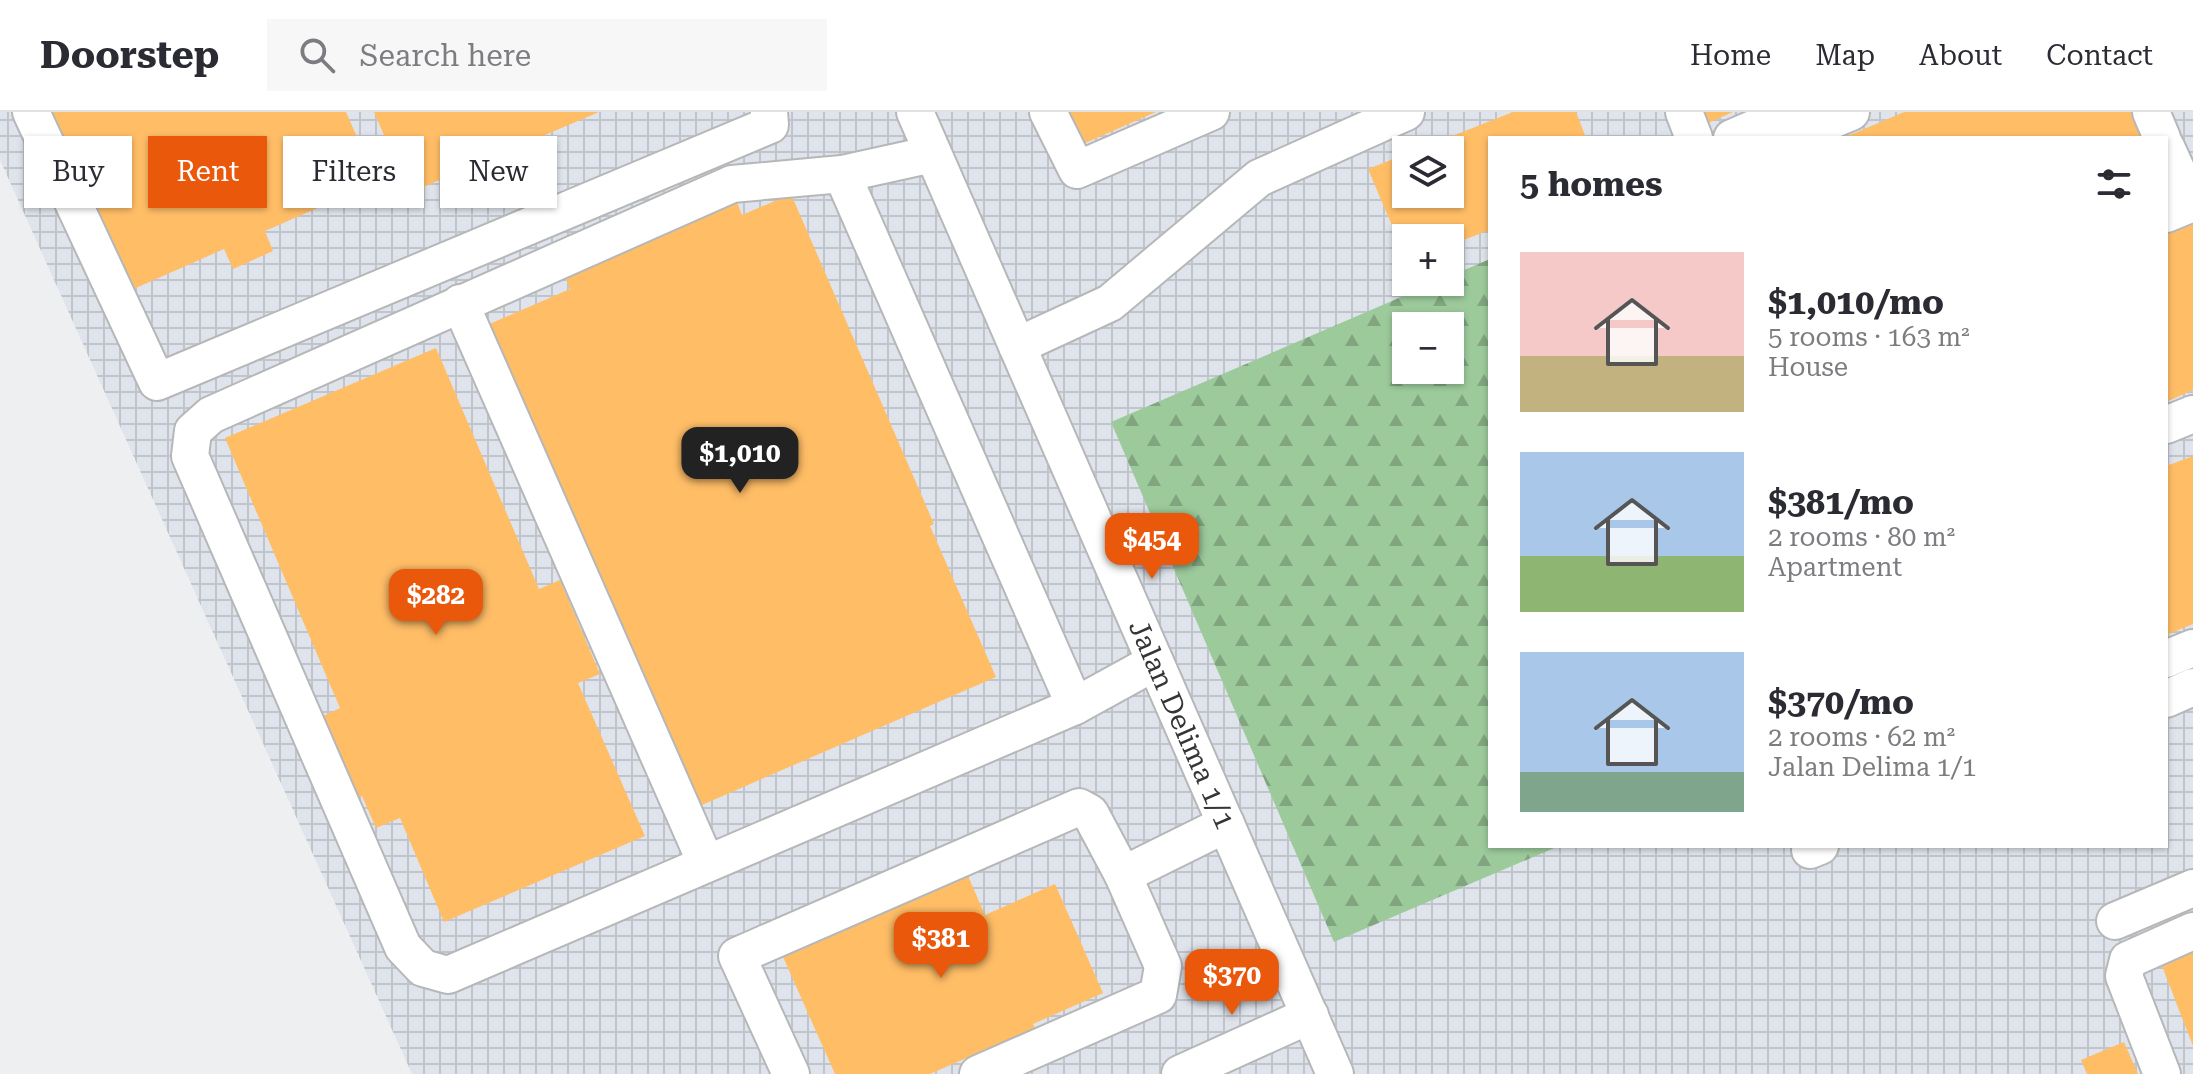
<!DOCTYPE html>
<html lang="en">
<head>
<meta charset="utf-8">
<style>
	body { margin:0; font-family:"Roboto Serif",serif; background:#f7f7f7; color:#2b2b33; height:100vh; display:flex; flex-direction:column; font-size:30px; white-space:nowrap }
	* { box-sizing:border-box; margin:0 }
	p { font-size:26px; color:#7c7c81 }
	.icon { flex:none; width:44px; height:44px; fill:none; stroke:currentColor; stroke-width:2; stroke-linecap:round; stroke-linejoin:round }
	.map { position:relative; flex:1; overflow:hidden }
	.details { position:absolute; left:1488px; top:24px; width:680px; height:712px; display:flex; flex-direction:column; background:#fff; border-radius:0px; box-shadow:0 2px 6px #0004 }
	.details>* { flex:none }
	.hud { position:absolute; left:24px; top:24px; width:760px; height:72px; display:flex; gap:16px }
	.controls { position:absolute; left:1392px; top:24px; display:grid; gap:16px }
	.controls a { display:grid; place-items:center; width:72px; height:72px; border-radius:0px; background:#fff; box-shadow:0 2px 6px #0004; font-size:40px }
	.price { position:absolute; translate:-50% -68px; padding:0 18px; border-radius:16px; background:#ea580c; color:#fff; font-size:26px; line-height:52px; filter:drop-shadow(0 2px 4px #0008) }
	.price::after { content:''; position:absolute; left:50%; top:48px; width:24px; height:18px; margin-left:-12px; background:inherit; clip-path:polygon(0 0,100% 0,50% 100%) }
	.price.current { background:#222; color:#fff }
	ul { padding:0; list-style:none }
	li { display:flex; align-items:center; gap:24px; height:200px; padding:0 32px }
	li span { display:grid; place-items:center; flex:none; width:224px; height:160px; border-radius:0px; color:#555 }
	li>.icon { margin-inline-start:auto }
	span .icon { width:96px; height:96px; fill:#fffc; stroke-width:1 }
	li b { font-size:34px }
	h2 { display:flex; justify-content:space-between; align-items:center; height:96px; padding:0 32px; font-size:34px }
	.chip { padding:0 28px; border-radius:0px; background:#fff; box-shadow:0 2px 6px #0004; font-size:28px; line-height:72px }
	.chip.current { background:#ea580c; color:#fff }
	header { display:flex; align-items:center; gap:48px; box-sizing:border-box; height:112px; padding:0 40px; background:#fff; border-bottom:2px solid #e1e1e2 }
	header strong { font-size:38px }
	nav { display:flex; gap:44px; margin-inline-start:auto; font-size:28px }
	.search { width:560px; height:72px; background:#f7f7f7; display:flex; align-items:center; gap:20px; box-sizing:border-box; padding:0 28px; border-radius:0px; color:#7c7c81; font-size:30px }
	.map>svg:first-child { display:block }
	.industrial { fill:url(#industrial-grid); fill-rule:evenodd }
	.forest { fill:url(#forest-firs); fill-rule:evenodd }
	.building { fill:#ffbd66 }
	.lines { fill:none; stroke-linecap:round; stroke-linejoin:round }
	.minor-casing { stroke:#b6b7b9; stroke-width:40 }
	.minor { stroke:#fff; stroke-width:36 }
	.labels { text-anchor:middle; stroke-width:6; stroke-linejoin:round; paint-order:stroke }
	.street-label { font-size:28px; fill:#353536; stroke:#fff }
</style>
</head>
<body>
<header>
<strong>Doorstep</strong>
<div class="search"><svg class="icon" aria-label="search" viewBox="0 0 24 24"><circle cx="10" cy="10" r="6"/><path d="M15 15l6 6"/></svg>Search here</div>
<nav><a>Home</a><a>Map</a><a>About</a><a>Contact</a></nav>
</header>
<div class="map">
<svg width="2193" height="962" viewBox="0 0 2193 962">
	<defs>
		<pattern id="industrial-grid" width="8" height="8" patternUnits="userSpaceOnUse" patternTransform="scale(2)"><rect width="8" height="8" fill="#dfe4ec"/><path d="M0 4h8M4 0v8" fill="none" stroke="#c0c4cb"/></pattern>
		<pattern id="forest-firs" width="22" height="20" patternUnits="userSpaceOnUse" patternTransform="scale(2)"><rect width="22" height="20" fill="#9cca9b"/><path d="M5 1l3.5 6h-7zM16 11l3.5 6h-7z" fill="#80a57f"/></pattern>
	</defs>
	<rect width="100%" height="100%" fill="#eeeff0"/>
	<!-- industrial -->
	<path class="industrial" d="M0,0H2193V962H412L0,48ZM1490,26H2166V734H1490ZM1406,38H1450V82H1406ZM1406,126H1450V170H1406ZM1406,214H1450V258H1406Z"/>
	<!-- forest -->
	<path class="forest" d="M1490,147V734H1559L1334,830L1111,310L1436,170H1450V164ZM1406,214H1450V258H1406Z"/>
	<!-- building -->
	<g class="building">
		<path d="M50,0H346L377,70L265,119L273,139L233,157L224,137L129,179Z"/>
		<path d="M374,0H599L409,81Z"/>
		<path d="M1050,0H1156L1067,39Z"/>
		<path d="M1513,0H1576L1586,26H1490V118L1450,133V126H1406V147L1368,57L1406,42V82H1450V38H1417Z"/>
		<path d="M1703,0H1733L1708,11Z"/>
		<path d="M1904,0H2131L2142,26H1843Z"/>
		<path d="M791,82L934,412L930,414L996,565L695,696L485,214L570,177L563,160L735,85L742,103Z"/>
		<path d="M2193,109V278L2166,290V120Z"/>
		<path d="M436,236L539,477L560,468L600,562L578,571L645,724L444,810L400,706L376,716L362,684L356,687L321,605L340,596L225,326Z"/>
		<path d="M2193,344V512L2166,523V354Z"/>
		<path d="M968,764L985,803L1055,772L1103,881L1033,912L1035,916L930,962H835L783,845Z"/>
		<path d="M2193,840V934L2162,854Z"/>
		<path d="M2124,930L2138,962H2087L2081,948Z"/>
	</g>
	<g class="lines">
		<!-- minor casing -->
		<g class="minor-casing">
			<g id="minor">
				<path d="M31,0L157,270L770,13L769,0"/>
				<path id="s1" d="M915,0L1335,962"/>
				<path d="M1048,0L1077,58L1211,0"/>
				<path d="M1684,0L1694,26"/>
				<path d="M2151,0L2162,26"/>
				<path d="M1732,26L1792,0"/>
				<path d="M1788,26L1851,0"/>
				<path d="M2166,35L2183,72"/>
				<path d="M842,62L1075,594L448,863L423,856L403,835L190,344L193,319L211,303L732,72L842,62L933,42"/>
				<path d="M2166,102L2193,91"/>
				<path d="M460,191L706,751"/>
				<path d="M1017,234L1110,191L1259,66L1406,0"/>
				<path d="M2166,313L2193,302"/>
				<path d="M2166,547L2193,536"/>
				<path d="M2166,587L2193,575"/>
				<path d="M1075,594L1155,550"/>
				<path d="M1810,738L1820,734"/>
				<path d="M1123,763L1226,712"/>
				<path d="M2115,809L2193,776"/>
				<path d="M791,962L737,844L1079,695L1090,701L1123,763L1163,854L1158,883L978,962"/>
				<path d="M1180,962L1310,903"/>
				<path d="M2162,962L2124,864L2128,848L2193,819"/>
			</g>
		</g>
		<!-- minor -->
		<use href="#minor" class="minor"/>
	</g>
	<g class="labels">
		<!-- street labels -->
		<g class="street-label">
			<text dy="10" stroke="none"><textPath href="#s1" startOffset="668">Jalan Delima 1/1</textPath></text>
		</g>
	</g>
</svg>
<div class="controls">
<a><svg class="icon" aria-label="layers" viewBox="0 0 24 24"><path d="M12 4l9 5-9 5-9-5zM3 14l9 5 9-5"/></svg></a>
<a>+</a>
<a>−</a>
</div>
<b class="price current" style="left:740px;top:383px">$1,010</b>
<b class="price" style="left:1152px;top:469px">$454</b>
<b class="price" style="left:436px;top:525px">$282</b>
<b class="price" style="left:941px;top:868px">$381</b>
<b class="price" style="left:1232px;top:905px">$370</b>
<div class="hud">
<a class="chip">Buy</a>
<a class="chip current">Rent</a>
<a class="chip">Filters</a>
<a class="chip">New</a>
</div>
<section class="details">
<h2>5 homes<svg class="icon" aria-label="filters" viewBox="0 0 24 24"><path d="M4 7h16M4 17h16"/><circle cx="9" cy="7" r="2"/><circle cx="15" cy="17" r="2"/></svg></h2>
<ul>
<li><span style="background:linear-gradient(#f6c9c9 65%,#c2b280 0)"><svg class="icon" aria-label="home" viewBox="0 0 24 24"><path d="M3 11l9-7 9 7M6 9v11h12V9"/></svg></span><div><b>$1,010/mo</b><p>5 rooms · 163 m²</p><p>House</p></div></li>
<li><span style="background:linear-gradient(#a9c7e8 65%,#8fb573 0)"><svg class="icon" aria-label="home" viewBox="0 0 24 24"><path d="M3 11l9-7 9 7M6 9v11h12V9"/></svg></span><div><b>$381/mo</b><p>2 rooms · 80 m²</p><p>Apartment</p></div></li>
<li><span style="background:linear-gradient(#a9c7e8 75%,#7fa58c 0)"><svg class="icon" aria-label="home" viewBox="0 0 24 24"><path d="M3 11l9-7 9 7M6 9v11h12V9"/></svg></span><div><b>$370/mo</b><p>2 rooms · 62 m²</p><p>Jalan Delima 1/1</p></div></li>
</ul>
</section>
</div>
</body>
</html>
